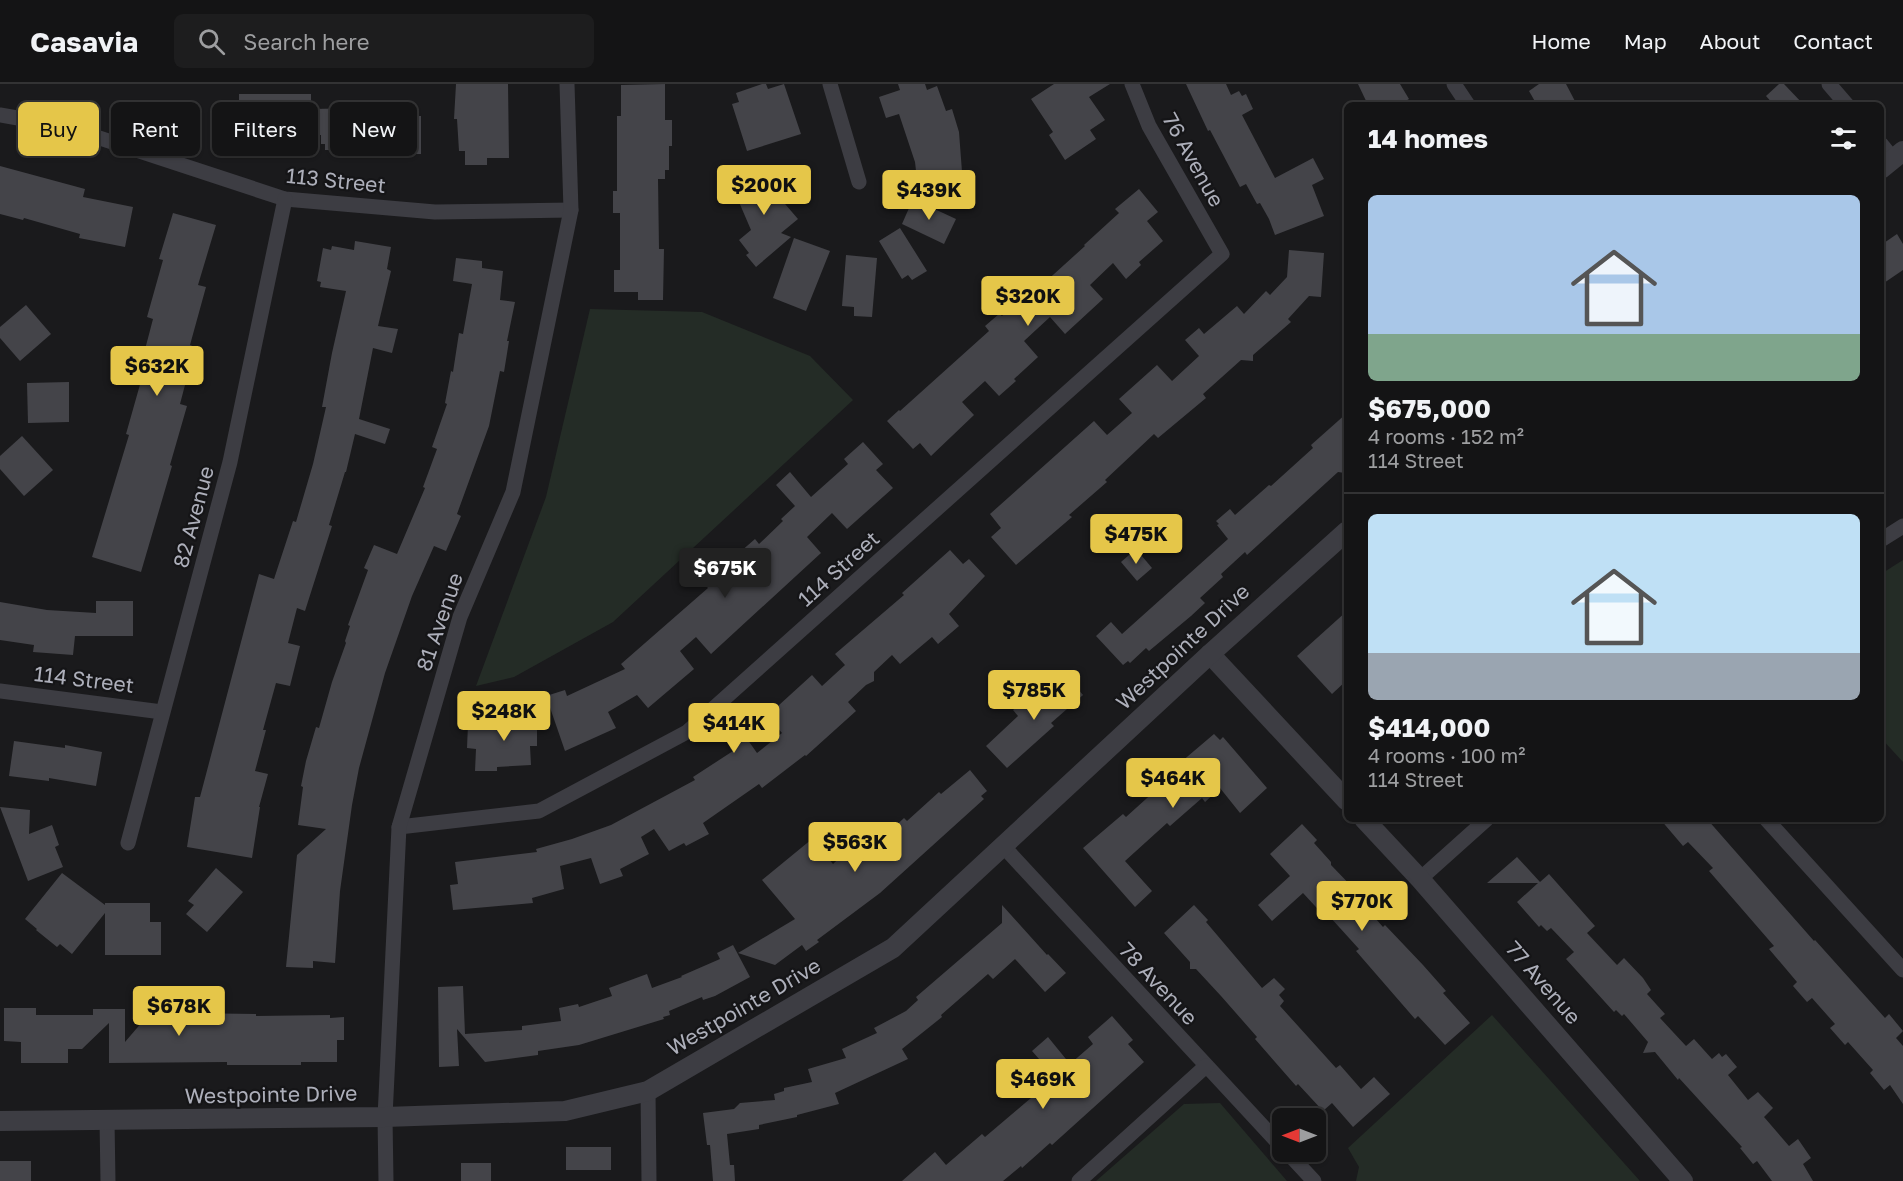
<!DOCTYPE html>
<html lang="en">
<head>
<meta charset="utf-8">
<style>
	body { margin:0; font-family:"Golos Text",sans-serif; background:#1d1d1e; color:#f1f3f6; height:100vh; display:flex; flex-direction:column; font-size:22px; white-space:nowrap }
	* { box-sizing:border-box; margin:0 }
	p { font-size:20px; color:#9d9ea0 }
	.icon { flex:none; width:33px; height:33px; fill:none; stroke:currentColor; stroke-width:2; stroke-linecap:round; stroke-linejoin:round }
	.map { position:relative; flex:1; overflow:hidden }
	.side { position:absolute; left:1344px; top:18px; width:540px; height:720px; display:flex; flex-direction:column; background:#141415; border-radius:9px; box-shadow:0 2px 4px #0004,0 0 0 2px #333334 }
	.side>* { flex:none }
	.guide { position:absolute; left:18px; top:18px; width:570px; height:54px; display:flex; gap:12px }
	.needle { width:39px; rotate:270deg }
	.fabs { position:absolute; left:1272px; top:1024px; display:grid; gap:12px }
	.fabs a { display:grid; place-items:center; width:54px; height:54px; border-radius:9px; background:#141415; box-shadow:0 2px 4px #0004,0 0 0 2px #333334; font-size:30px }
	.price { position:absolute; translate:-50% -51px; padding:0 14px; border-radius:6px; background:#e5c649; color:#111; font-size:20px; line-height:39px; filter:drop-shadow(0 2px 3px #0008) }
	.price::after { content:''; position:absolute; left:50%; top:36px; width:18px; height:14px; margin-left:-9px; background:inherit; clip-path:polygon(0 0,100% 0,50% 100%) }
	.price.active { background:#222; color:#fff }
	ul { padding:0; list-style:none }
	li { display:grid; align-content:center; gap:12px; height:318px; padding:0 24px }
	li+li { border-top:2px solid #333334 }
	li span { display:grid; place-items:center; height:186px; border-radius:9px; color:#555 }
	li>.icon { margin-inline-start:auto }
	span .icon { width:108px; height:108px; fill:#fffc; stroke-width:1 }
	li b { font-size:26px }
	h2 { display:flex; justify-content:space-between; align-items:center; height:72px; padding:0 24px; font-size:26px }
	.chip { padding:0 21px; border-radius:9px; background:#141415; box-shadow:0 2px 4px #0004,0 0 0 2px #333334; font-size:21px; line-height:54px }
	.chip.active { background:#e5c649; color:#111 }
	header { display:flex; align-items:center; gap:36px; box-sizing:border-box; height:84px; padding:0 30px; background:#141415; border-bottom:2px solid #333334 }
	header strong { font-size:28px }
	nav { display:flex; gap:33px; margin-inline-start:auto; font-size:21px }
	.search { width:420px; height:54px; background:#1d1d1e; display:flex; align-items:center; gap:15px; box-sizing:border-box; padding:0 21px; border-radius:9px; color:#9d9ea0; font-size:22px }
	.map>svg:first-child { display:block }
	.green { fill:#242c26 }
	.building { fill:#444449 }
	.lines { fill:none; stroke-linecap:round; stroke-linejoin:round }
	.minor { stroke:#3d3d43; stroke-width:15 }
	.tertiary { stroke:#3d3d43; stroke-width:20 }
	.labels { text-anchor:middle; stroke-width:4.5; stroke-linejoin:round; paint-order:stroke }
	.street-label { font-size:21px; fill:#adafba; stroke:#151517 }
</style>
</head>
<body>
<header>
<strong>Casavia</strong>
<div class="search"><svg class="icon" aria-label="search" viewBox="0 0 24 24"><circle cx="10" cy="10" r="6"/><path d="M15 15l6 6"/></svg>Search here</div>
<nav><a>Home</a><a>Map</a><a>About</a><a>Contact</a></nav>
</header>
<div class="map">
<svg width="1903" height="1097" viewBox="0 0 1903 1097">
	<rect width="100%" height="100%" fill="#1a1a1c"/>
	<!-- green -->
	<g class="green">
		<path d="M590,225L702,228L810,272L853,316L613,538L514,593L476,602L546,413Z"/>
		<path d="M1903,476V678L1881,654V490Z"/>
		<path d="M1492,931L1640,1097H1356L1359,1083L1348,1064Z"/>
		<path d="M1220,1019L1287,1097H1096L1184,1020Z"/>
	</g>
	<!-- building -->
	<g class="building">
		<path d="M456,0H508L509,74H487V81H465V67H459L457,35H454Z"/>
		<path d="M665,0V36H672V62H669V86H665V95H658L659,165H664L663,216H638V208H614V186H620V129H613V107H617V32H621V1Z"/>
		<path d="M762,0H766L768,5L784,0L801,50L747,67L732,20L739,18L736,9Z"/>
		<path d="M898,0H925L927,6L937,2L946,27L952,25L959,48L963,101L918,104L915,78L899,30L886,34L879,13L900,6Z"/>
		<path d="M1054,0H1110L1089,13L1105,36L1090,46L1096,55L1065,76L1049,51L1053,48L1031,15Z"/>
		<path d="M1186,0H1226L1231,11L1239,7L1242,12L1246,10L1253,25L1242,31L1275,94L1313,74L1324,95L1312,101L1324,132L1275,151L1269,135L1260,119L1257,120L1246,100L1240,103L1210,46L1208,47Z"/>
		<path d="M1358,0H1400L1409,15L1399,21H1368Z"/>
		<path d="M1539,0H1566L1577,21H1537L1529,7Z"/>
		<path d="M1779,0H1784L1804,21H1774L1766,12Z"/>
		<path d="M239,10H311V25L363,24V32H421V70H385V66H325V60H321V51H271V41H245V36H225V16H239Z"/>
		<path d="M0,82L85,105L83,113L133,123L125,163L79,154L80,150L24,134L23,136L0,130Z"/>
		<path d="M781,84L787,100L773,106L798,135L781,149L791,153L756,183L746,171L749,169L739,156L751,146L733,104Z"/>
		<path d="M1139,105L1158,128L1147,137L1163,157L1139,178L1141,181L1126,195L1113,179L1090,201L1103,215L1065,250L1050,233L1024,257L1038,273L1014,295L1016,297L999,312L985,297L962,318L974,331L931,372L920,359L913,365L887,337L899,326L900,327L989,247L985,242L999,230L1002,232L1041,198L1043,200L1085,162L1084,161L1119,129L1115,125Z"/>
		<path d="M913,115L956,135L944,160L902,140Z"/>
		<path d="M173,129L216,141L198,201L206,203L190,261L195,263L180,320L187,322L170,381L172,382L141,488L92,473L129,351L126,350L141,297L137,296L153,235L147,233L163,176L159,175Z"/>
		<path d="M900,144L927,187L912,196L908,191L902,195L879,157Z"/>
		<path d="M1897,150L1903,160V186L1881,201V161Z"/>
		<path d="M794,154L830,167L806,227L773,214Z"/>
		<path d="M355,157L391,163L387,185L391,187L378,242L398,245L392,269L373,264L359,335L390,345L385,360L355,350L346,388H345L329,441L332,442L305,527L297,524L288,559L300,562L290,602L276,599L263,646H266L255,687L268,690L259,723H260L252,774L187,763L195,713H200L259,490L274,495L293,437L296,438L313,380L326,323H322L332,269L346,207L320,203L321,198L317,197L323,164L331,166L332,162L354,166Z"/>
		<path d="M1289,166L1324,169L1321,213L1309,212L1288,235L1291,238L1253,271V277L1241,276L1203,310L1206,314L1158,354L1154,350L1105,396L1107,398L1069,431L1072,433L1016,481L991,453L1001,444L990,430L1094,337L1107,351L1132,329L1119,315L1157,281L1172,297L1199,272L1185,256L1199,244L1204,250L1237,222L1244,230L1266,207L1270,211L1287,193Z"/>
		<path d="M846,171L877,174L872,233L854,232V223L842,222Z"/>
		<path d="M456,174L482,177V184L503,187L500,216L515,218L507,257H509L504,288L500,287L489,342L457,430L461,432L446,467L434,462L412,512L385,589L359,684L352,721L340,807L335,879L313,877V884L286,883L297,771L326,745L298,741L303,703L301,702L306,677L316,643L319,644L332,598L346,559L345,557L350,542L348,541L368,486L364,484L374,461L397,470L425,404L423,403L437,365L432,363L447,320L445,319L451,287L453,288L459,249L463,250L472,200L453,197Z"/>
		<path d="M26,221L51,250L20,277L0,254V243Z"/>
		<path d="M69,298V338L28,339L27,299Z"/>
		<path d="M1347,329V381L1345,389L1338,388L1247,471L1245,468L1221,490L1223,493L1200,514L1205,519L1191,532L1149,567L1146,564L1130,579L1128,577L1123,581L1096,552L1111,538L1122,550L1228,455L1217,441L1219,440L1216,437L1230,425L1235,431L1269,401L1271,402L1313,364L1311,361Z"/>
		<path d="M22,352L53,386L24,412L0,385V372Z"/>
		<path d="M863,358L883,380L876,386L893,404L847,445L832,429L807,453L821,469L711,570L696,553L680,567L694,585L648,624L637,611L608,628L616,644L565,667L546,612L565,606L567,612L625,585L621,580L708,504L701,496L728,472L732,475L755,455L759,460L783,437L781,435L795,422L776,401L790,388L811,413L848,380L844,375Z"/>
		<path d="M1136,465L1152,484L1137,497L1121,478Z"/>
		<path d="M950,466L963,480L969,475L985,492L949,530L959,542L938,560L932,553L900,580L892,571L874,588V597L866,601L848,618L856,627L806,672L805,671L762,704L759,700L703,739L709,750L686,762L684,759L669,767L654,745L641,753L649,770L620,785L623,792L600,800L591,774L560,782L564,805L532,814L533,819L453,826L450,801L458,800L455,778L537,768L536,765L572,755L611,741L695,696L693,693L733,667L730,664L745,652L757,669L782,649L767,632L812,591L822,602L845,581L835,570L904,511L902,509Z"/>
		<path d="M96,517H133V552H75L73,571L33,568L34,561L0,556V518L47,526L96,529Z"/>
		<path d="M1347,527V596L1332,610L1297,572Z"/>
		<path d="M1065,590L1083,611L1051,639L1054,642L1007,684L986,662L1018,632L1013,626L1028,613L1033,619Z"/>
		<path d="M537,627V662H530L531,681L497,683V687H475L476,665L467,664L468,640H506V629Z"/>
		<path d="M1214,650L1220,656L1223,653L1267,704L1240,729L1220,704L1205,718L1202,714L1170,742L1167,739L1125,777L1152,807L1135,823L1083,764L1123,730L1126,733L1177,687L1174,684Z"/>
		<path d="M14,657L65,664V661L102,668L96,702L49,694V697L9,692Z"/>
		<path d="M970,686L987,707L981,712L984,715L880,809L817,856L819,858L806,867L802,861L775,881L738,869L795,835L762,796L812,755L833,780L855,759L866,770L904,734L907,737L939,708L941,710Z"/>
		<path d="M0,723L30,726L29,750L52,741L59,761L55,763L63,783L28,797Z"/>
		<path d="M1660,735H1707L1814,857L1815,856L1885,934L1889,930L1903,947L1896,954L1903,962V1020L1890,1001L1884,1006L1870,989L1873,986L1848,958L1845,961L1830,944L1835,940L1812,914L1807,918L1793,902L1797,898L1769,865L1774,862L1709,787L1713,784L1688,758L1683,762Z"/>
		<path d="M1302,740L1317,756L1314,759L1331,778V781L1357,808L1354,810L1383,843L1385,841L1423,881L1446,907L1443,909L1470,939L1445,961L1418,932L1415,935L1356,867L1359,865L1330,833L1327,835L1303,809L1272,837L1258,821L1290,792L1270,770Z"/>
		<path d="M1517,773L1540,798L1549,790L1595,842L1587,849L1617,881L1624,874L1643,894L1651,906L1647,910L1665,930L1660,934L1686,962L1694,955L1712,975L1719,969L1722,973L1726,970L1737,983L1728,991L1748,1016L1758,1008L1773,1024L1764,1033L1789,1062L1798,1055L1811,1074L1803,1080L1813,1097H1772L1757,1077L1753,1080L1740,1064L1742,1063L1679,994L1678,996L1655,968L1643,969L1648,958L1624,930L1622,932L1616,926L1614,928L1566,875L1574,868L1551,844L1547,847L1541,841L1539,843L1517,818L1538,799H1487Z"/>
		<path d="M216,784L243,808L207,848L186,830L194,821L188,817Z"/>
		<path d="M62,789L105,821V819H150V838H161V871H105V829L72,870L60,860L57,863L36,846L37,845L25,835Z"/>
		<path d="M1002,821L1047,871L1048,870L1066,889L1045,908L1015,875L993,895L988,890L941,931L942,933L902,965L908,975L835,1009L839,1020L797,1031V1033L759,1041V1045L727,1050L730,1081H734L735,1097H713L710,1061H707L703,1029L734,1025L740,1019L775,1016L774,1010L784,1007V1004L812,998L808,985L846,974L842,965L877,949L874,944L906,927L918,916L916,913L1002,839Z"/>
		<path d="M1194,821L1208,836L1206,838L1262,904L1274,894L1285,905L1279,911L1284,917L1280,922L1336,984L1340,981L1361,1005L1374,993L1390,1010L1353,1043L1332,1019L1323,1027L1298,1000L1296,1002L1255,955L1257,953L1221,912L1196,885H1190V878L1164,849Z"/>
		<path d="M733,861L750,893L715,912L703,916L702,913L669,927L670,931L663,933L664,935L579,961L538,967V971L485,978L457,945L459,982L439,983L438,903L463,902L465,950L522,946V942L561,937L559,924L578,920L579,923L612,912L609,904L647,890L652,904L682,893L681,892L720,875L717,869Z"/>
		<path d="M4,924H36V931H93V925H125V958L149,930L159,932H182V929L256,930V932L330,931V934L344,933V956H337V978H301V981H227V978L109,979V939L82,965H68V979H21V958L4,957Z"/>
		<path d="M1112,932L1133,956L1128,960L1144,978L1052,1061L1050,1059L1022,1084L1021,1082L1003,1097H902L935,1068L946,1081L982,1050L985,1053L1052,996L1054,992L1032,967L1048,953L1070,980L1093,960L1088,953Z"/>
		<rect x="566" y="1063" width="45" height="23"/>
		<rect x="0" y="1077" width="31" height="20"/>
		<rect x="461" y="1079" width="30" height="18"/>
	</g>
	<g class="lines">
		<!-- minor -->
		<g class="minor">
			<path d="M830,0L859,98"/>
			<path d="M1454,0L1468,21"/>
			<path d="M1829,0L1847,21"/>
			<path d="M0,31L63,42L285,115L435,128L571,126"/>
			<path d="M1881,60L1894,76"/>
			<path d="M1881,456L1903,442"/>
			<path d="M0,607L162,628"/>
			<path d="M1766,735L1903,886"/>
			<path d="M399,743L539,727L687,648L1222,170L1149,42L1132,0"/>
			<path d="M128,759L230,378L285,115"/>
			<path d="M1004,763L1282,1063"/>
			<path d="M1420,795L1487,735"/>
			<path d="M648,1007L649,1097"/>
			<path d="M107,1036L108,1097"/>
			<path d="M1287,1068L1314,1097"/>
			<path d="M386,1097L385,1033L399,743L460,533L513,408L571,126L567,0"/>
			<path d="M1079,1097L1206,982"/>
		</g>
		<!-- tertiary -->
		<g class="tertiary">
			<path d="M1881,85L1903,67"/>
			<path d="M1210,570L1347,717"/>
			<path d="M1364,735L1420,795L1683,1097"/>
			<path d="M0,1037L385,1033L565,1027L648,1007L893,864L1210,570L1347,447"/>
		</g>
	</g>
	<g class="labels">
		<!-- street labels -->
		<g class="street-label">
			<text transform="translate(1193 76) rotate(61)" y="7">76 Avenue</text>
			<text transform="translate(336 97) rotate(6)" y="7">113 Street</text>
			<text transform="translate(194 433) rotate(-75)" y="7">82 Avenue</text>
			<text transform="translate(839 485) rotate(-42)" y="7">114 Street</text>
			<text transform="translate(440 538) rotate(-71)" y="7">81 Avenue</text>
			<text transform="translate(1183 563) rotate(-43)" y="7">Westpointe Drive</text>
			<text transform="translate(84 596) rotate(7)" y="7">114 Street</text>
			<text transform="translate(1543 899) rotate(49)" y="7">77 Avenue</text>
			<text transform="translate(1158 900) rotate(47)" y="7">78 Avenue</text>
			<text transform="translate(744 923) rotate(-30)" y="7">Westpointe Drive</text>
			<text transform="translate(271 1011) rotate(-1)" y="7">Westpointe Drive</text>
		</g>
	</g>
</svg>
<div class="fabs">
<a><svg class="needle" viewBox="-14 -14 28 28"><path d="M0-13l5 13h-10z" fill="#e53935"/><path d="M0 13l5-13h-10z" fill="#9d9ea0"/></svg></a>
</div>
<b class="price" style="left:764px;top:132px">$200K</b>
<b class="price" style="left:929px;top:137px">$439K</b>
<b class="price" style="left:1028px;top:243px">$320K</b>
<b class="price" style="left:157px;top:313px">$632K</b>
<b class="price" style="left:1136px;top:481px">$475K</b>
<b class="price active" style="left:725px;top:515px">$675K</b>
<b class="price" style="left:1034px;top:637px">$785K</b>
<b class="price" style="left:504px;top:658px">$248K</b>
<b class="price" style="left:734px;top:670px">$414K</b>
<b class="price" style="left:1173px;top:725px">$464K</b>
<b class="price" style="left:855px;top:789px">$563K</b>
<b class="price" style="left:1362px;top:848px">$770K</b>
<b class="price" style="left:179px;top:953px">$678K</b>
<b class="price" style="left:1043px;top:1026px">$469K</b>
<div class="guide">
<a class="chip active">Buy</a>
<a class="chip">Rent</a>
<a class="chip">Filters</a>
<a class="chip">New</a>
</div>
<section class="side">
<h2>14 homes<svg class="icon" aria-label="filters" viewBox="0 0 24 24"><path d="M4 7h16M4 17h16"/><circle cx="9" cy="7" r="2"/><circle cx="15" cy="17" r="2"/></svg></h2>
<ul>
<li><span style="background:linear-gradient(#a9c7e8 75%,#7fa58c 0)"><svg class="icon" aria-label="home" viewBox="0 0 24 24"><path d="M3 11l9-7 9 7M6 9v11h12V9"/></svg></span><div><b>$675,000</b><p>4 rooms · 152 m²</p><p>114 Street</p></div></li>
<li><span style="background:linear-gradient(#bfe0f5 75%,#9aa5b1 0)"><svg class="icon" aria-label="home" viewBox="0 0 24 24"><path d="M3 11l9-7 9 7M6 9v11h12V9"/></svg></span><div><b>$414,000</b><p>4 rooms · 100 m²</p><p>114 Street</p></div></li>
</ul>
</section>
</div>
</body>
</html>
